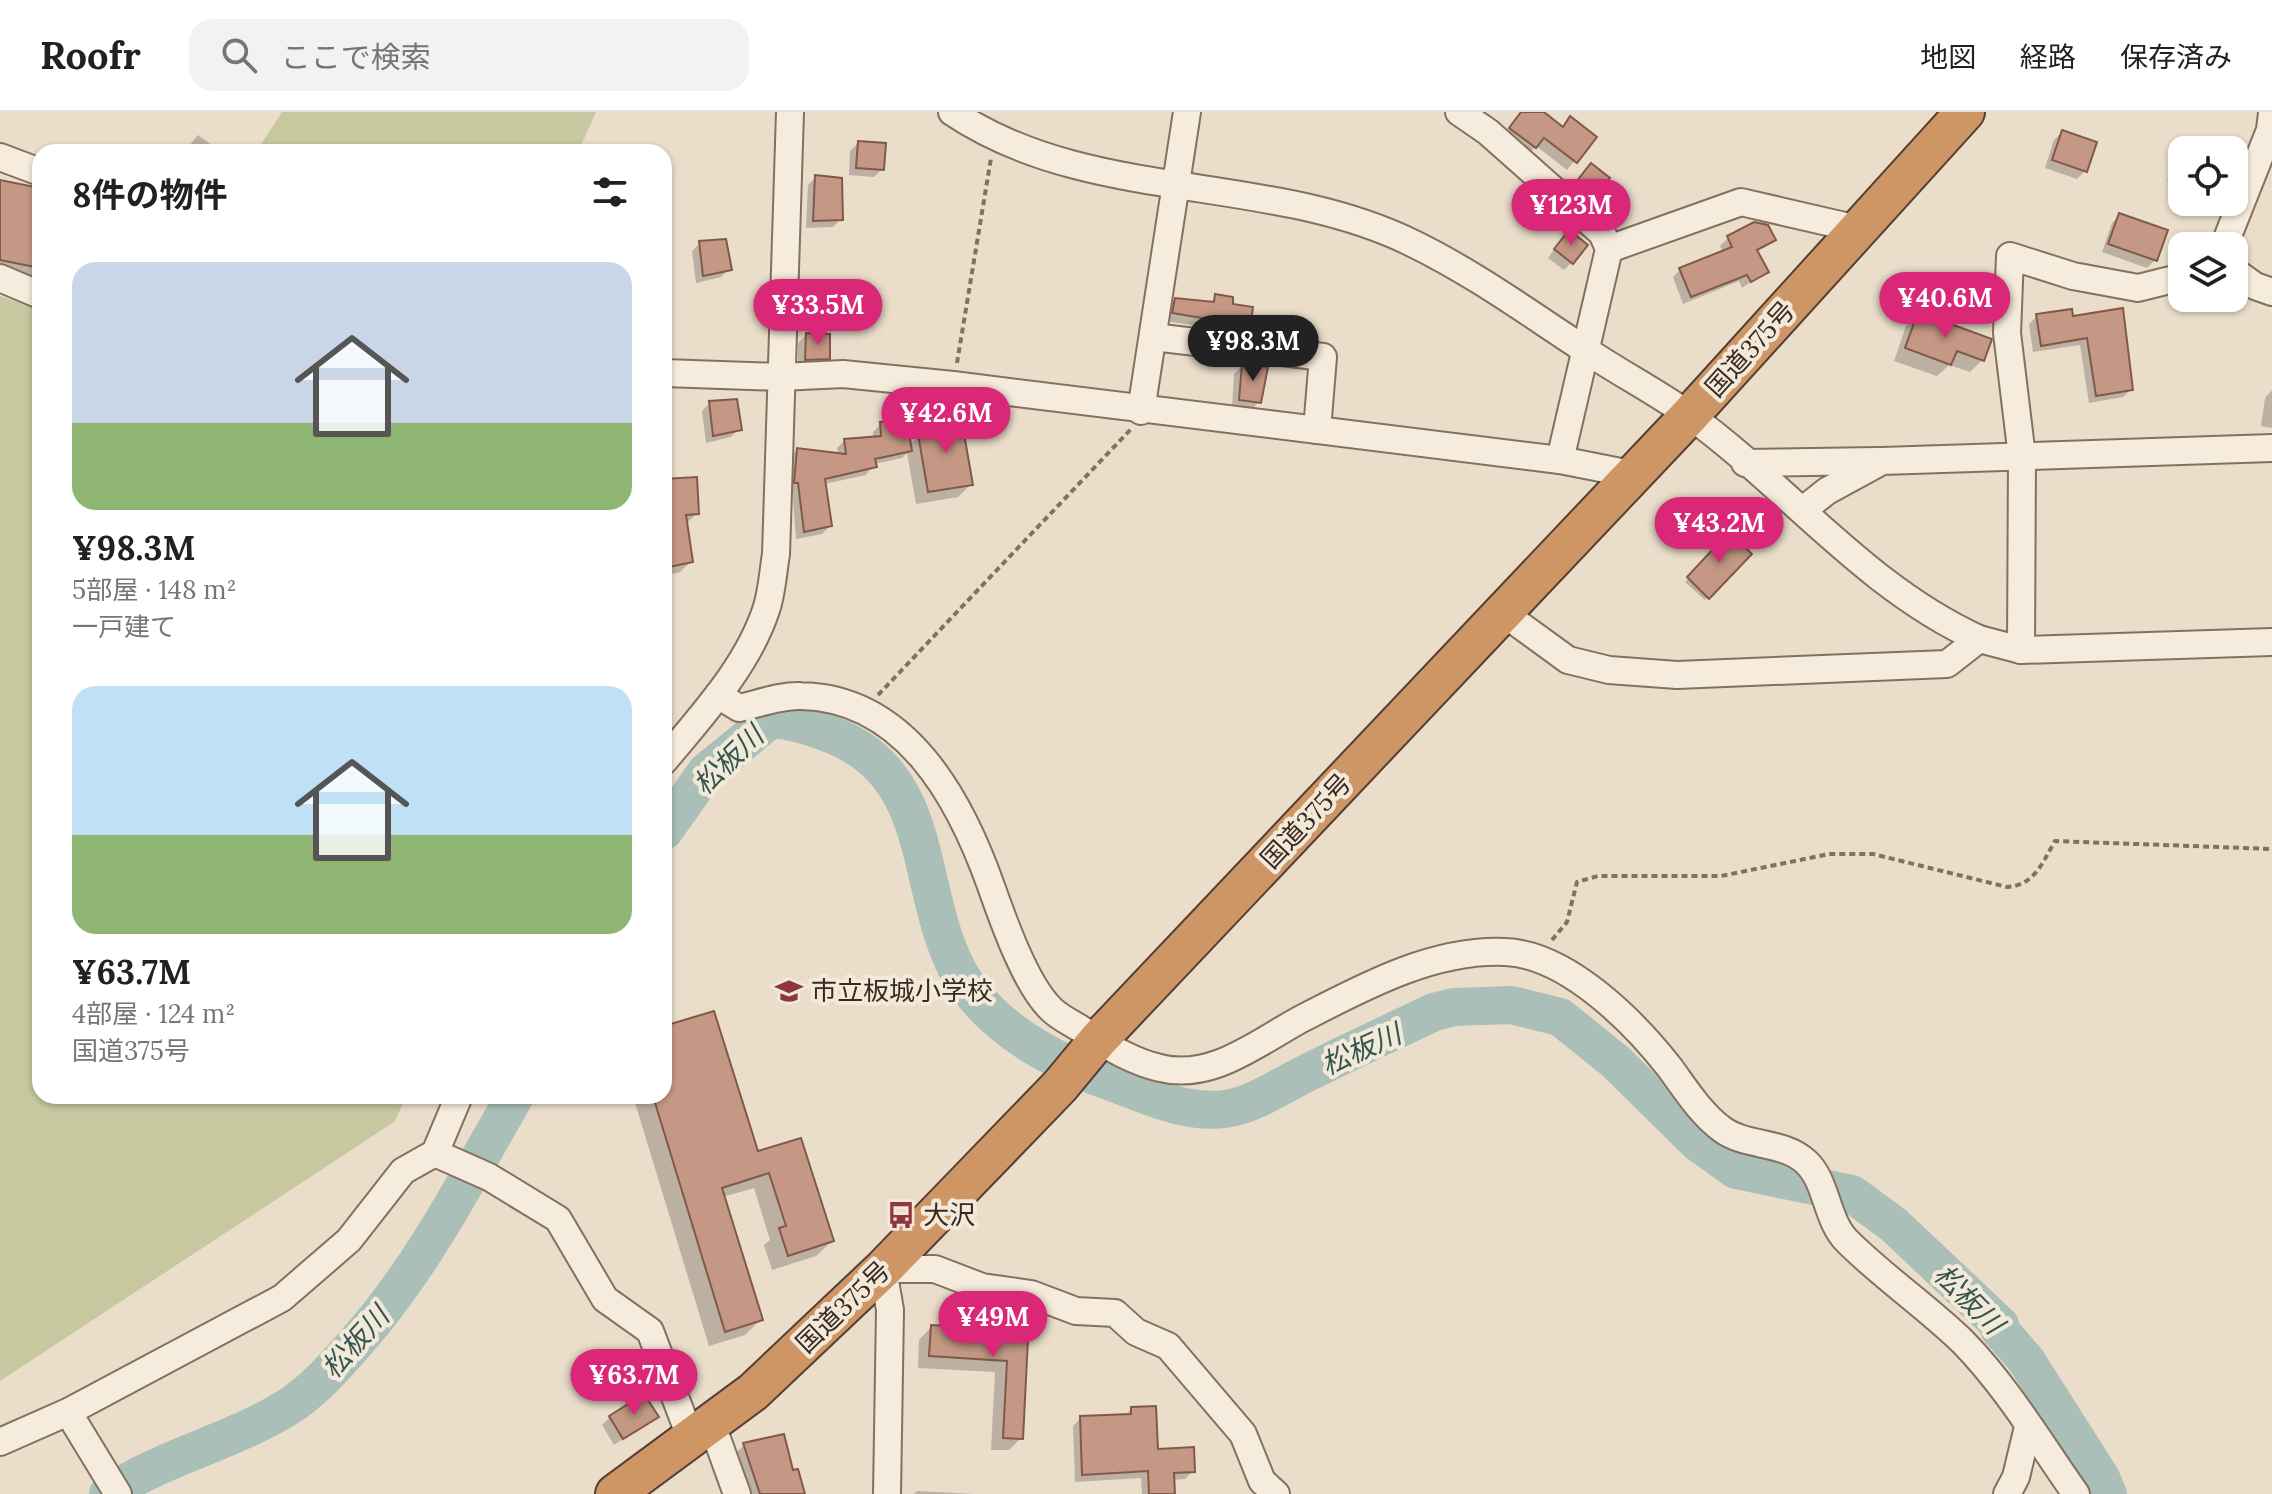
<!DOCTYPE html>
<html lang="ja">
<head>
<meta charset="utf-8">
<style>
	body { margin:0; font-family:Lora,"Noto Sans JP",serif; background:#f2f2f2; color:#202124; height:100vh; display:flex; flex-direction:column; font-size:30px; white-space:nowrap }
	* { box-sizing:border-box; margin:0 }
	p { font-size:26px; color:#757577 }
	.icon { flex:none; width:44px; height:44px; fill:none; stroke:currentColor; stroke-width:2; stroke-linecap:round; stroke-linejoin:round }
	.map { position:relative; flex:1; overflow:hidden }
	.sheet { position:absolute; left:32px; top:32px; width:640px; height:960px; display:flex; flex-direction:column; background:#fff; border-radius:24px; box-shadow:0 2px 6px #0004 }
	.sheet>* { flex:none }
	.buttons { position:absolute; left:2168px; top:24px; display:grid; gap:16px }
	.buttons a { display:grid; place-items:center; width:80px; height:80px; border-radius:16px; background:#fff; box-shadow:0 2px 6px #0004; font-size:40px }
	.price { position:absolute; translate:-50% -68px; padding:0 18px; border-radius:28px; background:#db2777; color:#fff; font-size:26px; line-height:52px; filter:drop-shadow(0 2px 4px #0008) }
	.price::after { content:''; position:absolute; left:50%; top:48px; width:24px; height:18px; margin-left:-12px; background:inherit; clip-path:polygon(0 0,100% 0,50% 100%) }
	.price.selected { background:#222; color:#fff }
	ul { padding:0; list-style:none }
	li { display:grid; align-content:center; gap:16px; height:424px; padding:0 40px }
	li span { display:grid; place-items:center; height:248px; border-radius:24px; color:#555 }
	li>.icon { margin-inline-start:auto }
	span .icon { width:144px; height:144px; fill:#fffc; stroke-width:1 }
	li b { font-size:34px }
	h2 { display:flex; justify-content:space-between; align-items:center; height:96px; padding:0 40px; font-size:34px }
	header { display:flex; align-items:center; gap:48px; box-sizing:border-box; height:112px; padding:0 40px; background:#fff; border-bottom:2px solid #e0e0e0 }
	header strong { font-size:38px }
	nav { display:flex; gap:44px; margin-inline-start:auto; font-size:28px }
	.search { width:560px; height:72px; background:#f2f2f2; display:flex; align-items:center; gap:20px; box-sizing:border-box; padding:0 28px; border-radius:24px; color:#757577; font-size:30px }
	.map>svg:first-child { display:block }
	.green { fill:#c7c89f }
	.shadow { fill:#0003 }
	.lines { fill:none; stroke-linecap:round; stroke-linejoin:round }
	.river { stroke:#aabfb7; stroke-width:38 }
	.building { fill:#c49884; stroke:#825949; stroke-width:2 }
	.minor-casing { stroke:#857060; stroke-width:30 }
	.highway-casing { stroke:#543f34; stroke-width:42 }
	.path { stroke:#857060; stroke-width:4; stroke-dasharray:6 4; stroke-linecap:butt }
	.minor { stroke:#f6ecdd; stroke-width:26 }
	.highway { stroke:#cf9665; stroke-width:38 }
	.labels { text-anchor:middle; stroke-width:8; stroke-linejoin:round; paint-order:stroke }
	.street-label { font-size:26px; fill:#382a22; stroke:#f3e9d9 }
	.poi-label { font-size:26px; fill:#382a22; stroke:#f3e9d9; text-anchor:start }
	.water-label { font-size:28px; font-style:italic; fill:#335650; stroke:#f3e9d9 }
</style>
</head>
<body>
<header>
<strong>Roofr</strong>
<div class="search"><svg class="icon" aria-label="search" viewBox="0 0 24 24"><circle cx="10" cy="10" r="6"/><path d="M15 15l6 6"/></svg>ここで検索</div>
<nav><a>地図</a><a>経路</a><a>保存済み</a></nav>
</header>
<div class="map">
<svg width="2272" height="1382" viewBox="0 0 2272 1382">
	<rect width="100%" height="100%" fill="#eaddca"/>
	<!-- green -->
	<g class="green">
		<path d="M282,0H596L578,40H256Z"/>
		<path d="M0,184L40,198V984H407L394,1010L0,1269Z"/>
	</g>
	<!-- shadow -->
	<g class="shadow">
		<path d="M1522,0H1540L1561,16L1570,7L1594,25L1567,58L1536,34L1527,43L1503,25Z"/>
		<path d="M2062,20L2085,59L2077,67L2045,56L2054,28Z"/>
		<path d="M198,23L217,37L215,40H184Z"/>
		<path d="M858,31L882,57L874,65L849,63L850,39Z"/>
		<path d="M2184,32L2201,38H2182V73L2167,68L2177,40Z"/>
		<path d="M1583,61L1593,83L1585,91L1569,79Z"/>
		<path d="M816,65L841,107L833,115L806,116L808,73Z"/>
		<path d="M0,69L40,82V168L0,158Z"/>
		<path d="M2120,103L2155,148L2147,156L2102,140L2112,111Z"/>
		<path d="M1755,112L1774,127L1756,140L1767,159L1742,176L1739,169L1683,192L1673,165L1681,157L1723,140L1720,134L1728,126Z"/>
		<path d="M1561,128L1572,150L1564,158L1548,146Z"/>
		<path d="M700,131L729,157L721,165L696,171L692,139Z"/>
		<path d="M1216,185L1230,194L1248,219L1240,227L1224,226L1225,218L1165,209L1167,196L1175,188L1209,191Z"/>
		<path d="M1919,202L1982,248L1970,260L1949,253L1937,264L1894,249L1906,214Z"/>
		<path d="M2037,204L2072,206L2131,277L2123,285L2089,291L2080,233L2033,240L2029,212Z"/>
		<path d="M806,223L828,246L820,254L798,255V231Z"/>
		<path d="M1242,254L1259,290L1251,298L1232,295L1234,262Z"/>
		<path d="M2272,278V316L2261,314L2265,286Z"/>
		<path d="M710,291L739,317L731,325L706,331L702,299Z"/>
		<path d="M941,304L970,373L958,385L916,392L907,341L902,346L874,352L866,363L824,372L830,414L822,422L796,427L790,346L797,338L838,343L837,336L845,328L873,326V320L881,312L909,334L919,324L930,322L929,316Z"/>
		<path d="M664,369L697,401L685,413L691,449L680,460L664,464Z"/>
		<path d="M1729,423L1749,442L1705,488L1685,470Z"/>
		<path d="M664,916L757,1042L832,1129L816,1144L772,1158L764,1133L770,1128L754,1076L723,1085L761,1207L745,1223L709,1234L633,984H664Z"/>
		<path d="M989,1207L1027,1209L1021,1326L1009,1338H991L995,1260L918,1256L919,1228L931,1215L978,1218Z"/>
		<path d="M1131,1297L1156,1339L1193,1359L1185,1367L1172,1368L1173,1382H1142L1141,1366L1075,1370L1073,1314L1081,1306L1125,1304Z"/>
		<path d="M656,1304L614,1333L602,1313L610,1305Z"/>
		<path d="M783,1324L801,1382H746L733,1344L744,1333Z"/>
		<path d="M917,1379L974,1382H914Z"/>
	</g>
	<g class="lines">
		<!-- river -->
		<g class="river">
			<path d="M664,719L706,660L771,607C793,608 813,615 835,624C935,665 915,773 956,855C985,913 1051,948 1108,969C1147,983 1184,1002 1225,997C1251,994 1279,975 1303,963C1346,941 1390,921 1434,900L1454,895L1511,893L1560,905L1616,950L1697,1030L1736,1058L1852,1082L1894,1113L2000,1213L1999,1217L2026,1248L2101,1366L2108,1382"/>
			<path d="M108,1382C160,1346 232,1330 288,1295C316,1277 336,1253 358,1228C423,1154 466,1069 515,984"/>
		</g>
	</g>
	<!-- building -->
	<g class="building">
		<path d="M1521,0H1544L1563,15L1570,4L1597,25L1577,51L1544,26L1536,36L1509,16Z"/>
		<path d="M2062,18L2097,30L2087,60L2052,48Z"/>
		<path d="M858,29L886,31L884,58L856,56Z"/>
		<path d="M1591,51L1610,66L1595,85L1576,70Z"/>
		<path d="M815,63L842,66L843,108L813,109Z"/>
		<path d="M0,68L40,76V156L0,148Z"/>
		<path d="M2119,101L2168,118L2157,149L2108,132Z"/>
		<path d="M1754,110L1768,113L1776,128L1757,138L1769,160L1751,170L1747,163L1691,185L1679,156L1732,135L1727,124Z"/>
		<path d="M1569,118L1588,133L1573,152L1554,137Z"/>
		<path d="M726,127L732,158L703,164L699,129Z"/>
		<path d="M1215,182L1233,185V192L1253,195L1250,220L1231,218L1232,211L1172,201L1175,186L1214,190Z"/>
		<path d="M2123,196L2133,278L2096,284L2087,226L2041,234L2036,202L2072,197L2073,204Z"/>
		<path d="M1918,200L1992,227L1984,249L1957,239L1951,253L1905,236Z"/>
		<path d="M806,221L830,222V247L805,248Z"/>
		<path d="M1242,252L1268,255L1261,291L1239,288Z"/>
		<path d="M737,287L742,318L713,324L709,289Z"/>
		<path d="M960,299L973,373L928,380L918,322L943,318L940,302Z"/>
		<path d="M907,308L912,339L875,347L877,355L825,367L832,414L804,420L798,371H794L797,336L846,342L844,327L881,324L880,310Z"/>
		<path d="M697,365L699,402L686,403L693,450L664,456V367Z"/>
		<path d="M1729,420L1752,442L1709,487L1687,465Z"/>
		<path d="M714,899L758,1039L801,1026L834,1129L788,1144L779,1116L786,1114L769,1061L722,1076L763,1208L725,1220L653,984H664V914Z"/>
		<path d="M988,1205L1029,1207L1023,1327L1003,1326L1007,1249L929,1244L931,1213L988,1216Z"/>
		<path d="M644,1282L659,1305L623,1327L609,1304Z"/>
		<path d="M1156,1294L1158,1337L1194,1335L1195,1360L1174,1361L1175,1382H1149L1148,1359L1082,1363L1080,1304L1131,1302V1295Z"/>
		<path d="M784,1322L793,1358L798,1357L805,1382H760L743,1331Z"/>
	</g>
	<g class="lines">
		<!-- minor casing -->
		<g class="minor-casing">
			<g id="minor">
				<path d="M952,0C1089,92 1267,60 1412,131C1474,161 1530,202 1587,239C1620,261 1656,280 1689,303C1789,376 1865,475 1979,527"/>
				<path d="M1459,0L1488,20L1602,121L1609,137L1560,348"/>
				<path d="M0,45L40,60"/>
				<path d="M2224,134L2270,18L2272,1"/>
				<path d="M1609,137L1741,90L1858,117"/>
				<path d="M2234,159L2255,174L2272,180"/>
				<path d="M0,166L40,183"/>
				<path d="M1153,225L1323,245L1317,318"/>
				<path d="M664,261L781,265L843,262L953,273L1560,348L1631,362"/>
				<path d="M1141,299L1187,0"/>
				<path d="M1745,351L1879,349"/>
				<path d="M1803,398L1827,379L1882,349L2272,336"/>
				<path d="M1502,500L1568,548L1609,558L1677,563L1947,552L1979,527L2021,538L2272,530"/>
				<path d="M2021,538L2022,345L2007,221L2010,144L2073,164L2138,176L2182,165"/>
				<path d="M718,583L739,596C758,592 781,583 801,584C906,586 960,687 991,774C1003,808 1025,871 1050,896C1059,906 1076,913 1087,921C1107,935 1137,951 1160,956C1215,970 1264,925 1309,903C1369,872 1436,837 1505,840C1567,842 1634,910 1670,956C1686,978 1701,1002 1723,1018C1747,1035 1784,1029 1806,1050C1827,1069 1826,1108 1847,1129C1883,1165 1926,1194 1963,1230C2007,1275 2040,1331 2076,1382"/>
				<path d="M664,649C702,603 747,555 766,498C772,481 773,460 776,442L790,0"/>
				<path d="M435,1041L489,1065L558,1107L605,1187L650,1219L691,1327"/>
				<path d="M68,1300L118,1382"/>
				<path d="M712,1313L737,1382"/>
				<path d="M0,1330L68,1300L282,1186L349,1128L403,1059L435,1041L459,984"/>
				<path d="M887,1382L890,1198L883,1157H935L982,1175L1031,1182L1076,1199L1115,1201L1136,1220L1168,1234L1243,1322L1262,1369L1276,1382"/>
				<path d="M2007,1382L2016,1365L2028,1315"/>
			</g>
		</g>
		<!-- highway casing -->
		<g class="highway-casing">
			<path id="highway" d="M615,1382L753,1280L883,1157L1060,974L1098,928L1689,304L1965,0"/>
		</g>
		<!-- path -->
		<g class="path">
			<path d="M957,251L991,46"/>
			<path d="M878,583L1131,317"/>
			<path d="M1552,828L1567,810L1577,770L1598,764H1721L1829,742H1873L2007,775C2035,773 2042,751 2055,729L2272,737"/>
		</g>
		<!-- minor -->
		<use href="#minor" class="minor"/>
		<!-- highway -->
		<use href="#highway" class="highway"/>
	</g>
	<!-- icons -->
	<defs>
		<g id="school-bare" transform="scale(2.16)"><path d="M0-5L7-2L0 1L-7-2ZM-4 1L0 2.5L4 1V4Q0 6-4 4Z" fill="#8e3740" stroke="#f3e9d9" stroke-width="2.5" paint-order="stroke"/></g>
		<g id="bus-bare" transform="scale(2.16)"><path d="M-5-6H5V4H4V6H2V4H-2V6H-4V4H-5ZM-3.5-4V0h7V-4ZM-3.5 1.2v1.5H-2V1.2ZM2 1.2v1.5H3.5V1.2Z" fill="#8e3740" stroke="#f3e9d9" stroke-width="2.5" paint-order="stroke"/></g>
	</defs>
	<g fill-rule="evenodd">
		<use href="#school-bare" x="789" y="879"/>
		<use href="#bus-bare" x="901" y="1103"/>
	</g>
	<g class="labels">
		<!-- street labels -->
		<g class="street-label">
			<text transform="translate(1750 237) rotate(-48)" y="9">国道375号</text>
			<text transform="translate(1306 709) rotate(-47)" y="9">国道375号</text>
			<text transform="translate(843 1195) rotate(-44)" y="9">国道375号</text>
		</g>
		<!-- poi labels -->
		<g class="poi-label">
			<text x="811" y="888">市立板城小学校</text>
			<text x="923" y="1112">大沢</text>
		</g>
		<!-- water labels -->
		<g class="water-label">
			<text transform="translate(728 648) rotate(-44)" y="10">松板川</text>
			<text transform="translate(1361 937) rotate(-24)" y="10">松板川</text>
			<text transform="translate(1969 1187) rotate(45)" y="10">松板川</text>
			<text transform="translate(355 1230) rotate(-48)" y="10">松板川</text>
		</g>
	</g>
</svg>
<div class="buttons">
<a><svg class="icon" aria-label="locate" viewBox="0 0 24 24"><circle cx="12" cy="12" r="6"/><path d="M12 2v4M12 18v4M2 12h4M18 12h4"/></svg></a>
<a><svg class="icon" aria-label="layers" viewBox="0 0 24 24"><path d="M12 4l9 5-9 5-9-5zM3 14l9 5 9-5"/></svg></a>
</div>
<b class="price" style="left:1571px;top:135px">¥123M</b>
<b class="price" style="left:1945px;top:228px">¥40.6M</b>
<b class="price" style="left:818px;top:235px">¥33.5M</b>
<b class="price selected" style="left:1253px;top:271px">¥98.3M</b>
<b class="price" style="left:946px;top:343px">¥42.6M</b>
<b class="price" style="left:1719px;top:453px">¥43.2M</b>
<b class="price" style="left:993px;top:1247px">¥49M</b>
<b class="price" style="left:634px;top:1305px">¥63.7M</b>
<section class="sheet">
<h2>8件の物件<svg class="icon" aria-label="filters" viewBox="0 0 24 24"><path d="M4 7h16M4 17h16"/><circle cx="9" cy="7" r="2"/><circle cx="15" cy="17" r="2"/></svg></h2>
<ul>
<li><span style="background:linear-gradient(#c9d6e8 65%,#8fb573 0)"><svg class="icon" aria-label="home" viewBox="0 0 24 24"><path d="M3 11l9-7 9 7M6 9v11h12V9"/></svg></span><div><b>¥98.3M</b><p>5部屋 · 148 m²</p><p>一戸建て</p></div></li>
<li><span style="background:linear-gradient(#bfe0f5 60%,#8fb573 0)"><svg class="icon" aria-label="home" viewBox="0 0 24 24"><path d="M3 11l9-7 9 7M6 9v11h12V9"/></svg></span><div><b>¥63.7M</b><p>4部屋 · 124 m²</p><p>国道375号</p></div></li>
</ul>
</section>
</div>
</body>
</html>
